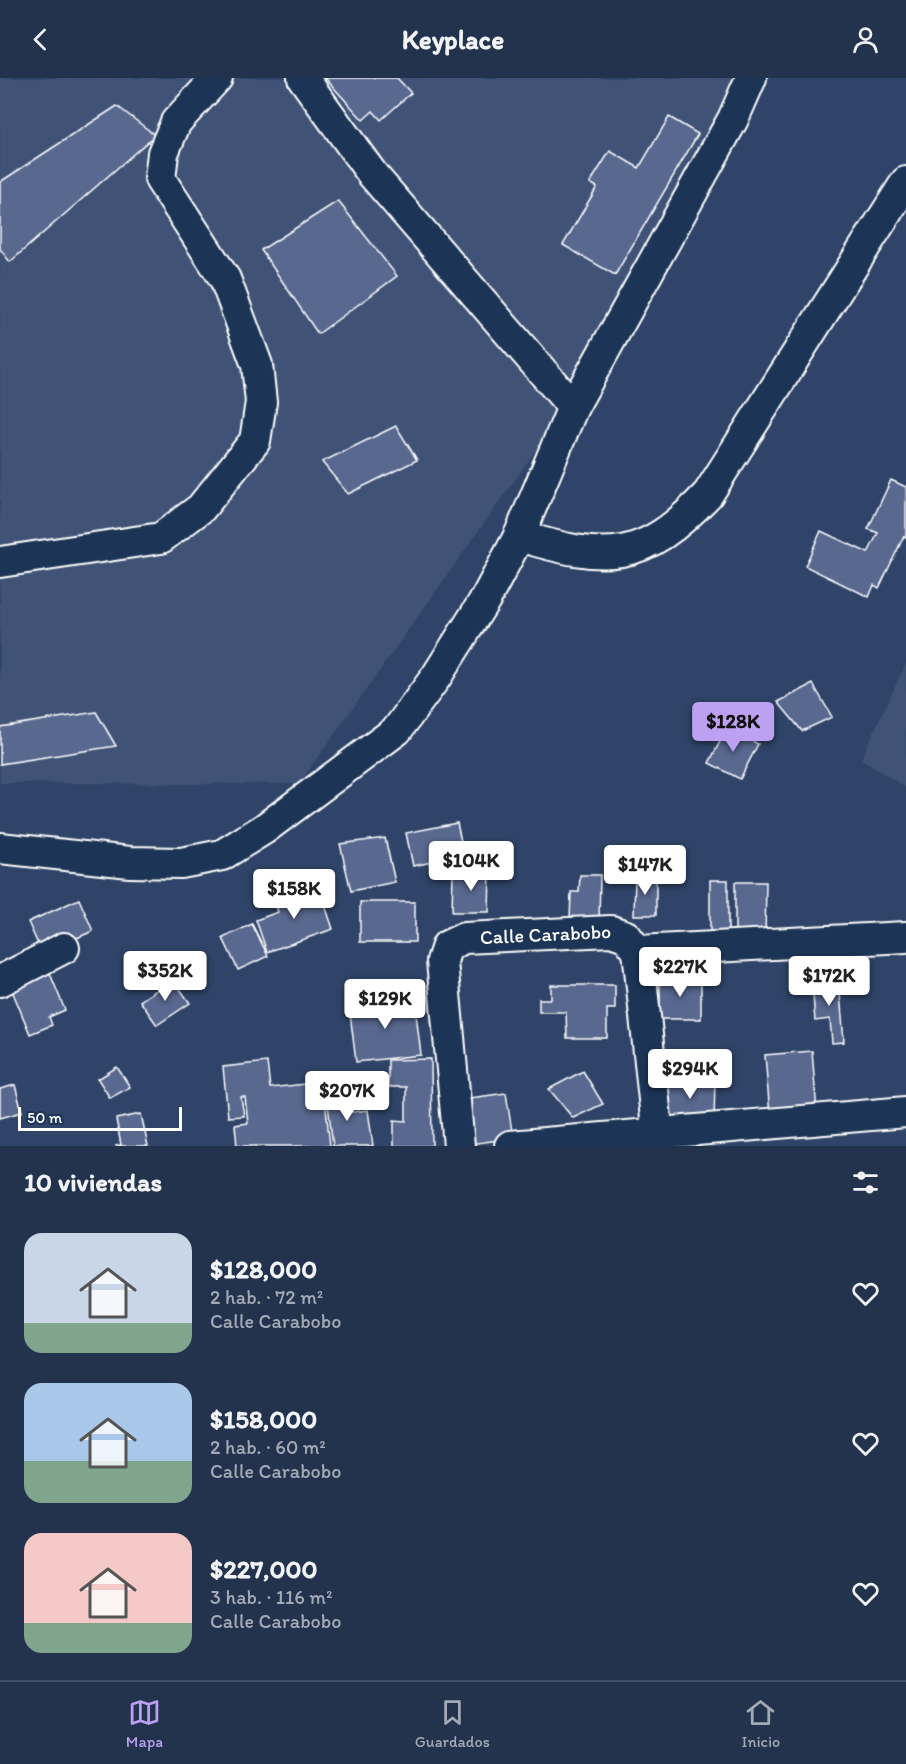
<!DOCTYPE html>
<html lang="es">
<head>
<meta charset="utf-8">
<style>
	body { margin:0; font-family:Itim,sans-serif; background:#2b3b55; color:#f1f3f6; height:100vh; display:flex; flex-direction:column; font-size:22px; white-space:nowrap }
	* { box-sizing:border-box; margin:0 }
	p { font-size:20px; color:#a3aab6 }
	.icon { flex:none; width:33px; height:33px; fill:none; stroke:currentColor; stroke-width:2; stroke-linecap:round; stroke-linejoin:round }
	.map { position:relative; height:1068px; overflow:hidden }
	.panel { display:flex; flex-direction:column; background:#23334e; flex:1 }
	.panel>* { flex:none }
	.scale { position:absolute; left:18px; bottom:15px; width:164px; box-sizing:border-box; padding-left:6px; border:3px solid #fff; border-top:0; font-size:16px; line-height:21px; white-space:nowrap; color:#fff; -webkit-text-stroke:4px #1d3557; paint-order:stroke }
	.price { position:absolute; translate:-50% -51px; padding:0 14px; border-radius:6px; background:#fff; color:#222; font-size:20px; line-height:39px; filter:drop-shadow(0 2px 3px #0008) }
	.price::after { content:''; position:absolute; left:50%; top:36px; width:18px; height:14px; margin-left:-9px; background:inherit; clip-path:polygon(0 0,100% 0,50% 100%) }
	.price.on { background:#bca0f2; color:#111 }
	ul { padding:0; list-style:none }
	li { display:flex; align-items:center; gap:18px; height:150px; padding:0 24px }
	li span { display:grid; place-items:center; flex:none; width:168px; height:120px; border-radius:18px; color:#555 }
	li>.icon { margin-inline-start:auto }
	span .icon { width:72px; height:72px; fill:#fffc; stroke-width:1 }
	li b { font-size:26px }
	h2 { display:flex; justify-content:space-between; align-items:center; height:72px; padding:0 24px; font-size:26px }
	header { display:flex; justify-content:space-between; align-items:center; height:78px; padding:0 24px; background:#23334e; font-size:27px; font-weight:700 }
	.menu { display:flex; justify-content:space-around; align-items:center; height:84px; border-top:2px solid #404e66; background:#23334e; font-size:16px; color:#a3aab6 }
	.menu a { display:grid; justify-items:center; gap:3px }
	.menu .on { color:#bca0f2 }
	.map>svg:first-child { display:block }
	.built { fill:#3f5277 }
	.building { fill:#58678f; stroke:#fff; stroke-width:1.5 }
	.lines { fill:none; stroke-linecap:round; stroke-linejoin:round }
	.minor-casing { stroke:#fff; stroke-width:34 }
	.minor { stroke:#1d3557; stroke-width:30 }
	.labels { text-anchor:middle; stroke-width:4.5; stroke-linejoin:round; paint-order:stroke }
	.street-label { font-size:20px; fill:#fff; stroke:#1d3557 }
</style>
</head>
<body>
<header><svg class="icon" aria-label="back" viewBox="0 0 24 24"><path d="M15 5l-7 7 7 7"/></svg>Keyplace<svg class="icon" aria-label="person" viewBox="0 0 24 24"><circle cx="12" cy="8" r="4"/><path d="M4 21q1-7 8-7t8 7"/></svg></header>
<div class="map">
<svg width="906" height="1068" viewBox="0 0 906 1068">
	<rect width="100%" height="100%" fill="#2f4468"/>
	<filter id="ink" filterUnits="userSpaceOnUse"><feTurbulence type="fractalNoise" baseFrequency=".0167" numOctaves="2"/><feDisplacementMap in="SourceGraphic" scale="12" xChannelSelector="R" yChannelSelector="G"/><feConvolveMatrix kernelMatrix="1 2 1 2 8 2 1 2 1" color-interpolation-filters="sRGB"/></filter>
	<g filter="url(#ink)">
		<!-- built -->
		<g class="built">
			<path d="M0,0H767L595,289L299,706L0,705Z"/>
			<path d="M906,585V710L861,681Z"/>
		</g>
		<!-- building -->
		<g class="building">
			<path d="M325,0H397L411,15L381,42L373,33L363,42Z"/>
			<path d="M117,28L155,57L10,184L0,171V104Z"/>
			<path d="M669,39L698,56L615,197L563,167L597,109L590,105L610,73L639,90Z"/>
			<path d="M338,123L397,198L318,256L261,172Z"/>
			<path d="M396,348L417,382L348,416L322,384Z"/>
			<path d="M891,402L906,409V459L904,458L879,510L874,507L869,519L805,488L821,453L868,475L878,455L868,451Z"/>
			<path d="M813,606L832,639L802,653L778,624Z"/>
			<path d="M96,634L116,668L0,686V649Z"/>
			<path d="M727,650L758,666L740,701L709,685Z"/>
			<path d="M457,745L464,777L413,788L406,755Z"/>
			<path d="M385,760L395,804L351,813L340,766Z"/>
			<path d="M453,793L490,794L489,834H452Z"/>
			<path d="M580,797H600L599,843L570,842L571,814H579Z"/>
			<path d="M635,798H656V837H634Z"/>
			<rect x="710" y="802" width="18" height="59"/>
			<path d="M735,804H766L765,862H735Z"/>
			<path d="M302,811L305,820L321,815L333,851L267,874L256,842L278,834L274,821Z"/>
			<path d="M79,821L93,853L42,875L28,844Z"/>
			<rect x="360" y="824" width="55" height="40"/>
			<path d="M252,846L268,878L238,892L223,860Z"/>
			<path d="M49,893L65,932L49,939L52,947L30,956L11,910Z"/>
			<rect x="660" y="898" width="41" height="43"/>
			<path d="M173,901L190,925L157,947L140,923Z"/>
			<path d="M839,902L844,964L832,965L830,941L815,943L812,904Z"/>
			<path d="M551,907H615V931H607V960H567L566,934H539V921H551Z"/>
			<path d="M414,919L421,977L356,984L349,927Z"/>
			<path d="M812,973L817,1034L770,1037L765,977Z"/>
			<path d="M431,981L432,1068H394V1042L406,1043V1009H388V982Z"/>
			<path d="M267,984L270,1010L323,1004L330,1068H237L235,1047L248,1045L245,1019H241L244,1038L228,1039L223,989Z"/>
			<path d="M117,989L130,1009L110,1020L98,1001Z"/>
			<path d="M583,993L603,1026L573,1040L549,1011Z"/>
			<path d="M666,999H715L714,1046H666Z"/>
			<path d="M15,1007L22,1034L0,1040V1011Z"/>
			<path d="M342,1008L345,1035L368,1032L373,1068H333L326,1010Z"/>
			<path d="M506,1015L513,1060L470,1066L463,1021Z"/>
			<path d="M141,1036L148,1068H115L121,1067L116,1041Z"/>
		</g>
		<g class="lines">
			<!-- minor casing -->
			<g class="minor-casing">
				<g id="minor">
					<path d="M303,0L373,97L573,329"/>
					<path d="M519,458C607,484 642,486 708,416L906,104"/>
					<path d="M0,484L161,460L201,430L255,363L261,324L257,287L225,201L160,101L163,75L176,44L217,0"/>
					<path d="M0,770L130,784L181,785L222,777L264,751L397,652L436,599L486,520L519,458L573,329L733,41L751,0"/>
					<path d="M638,873L906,859"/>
					<path d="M638,873L659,1068"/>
					<path d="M0,903L64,870"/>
					<path id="s1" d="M459,1068L442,883L447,868L464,860L611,853L626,858L638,873"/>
					<path d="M510,1068L906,1034"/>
				</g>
			</g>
			<!-- minor -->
			<use href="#minor" class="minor"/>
		</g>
	</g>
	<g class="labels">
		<!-- street labels -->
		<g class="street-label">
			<text dy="7" stroke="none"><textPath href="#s1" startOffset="302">Calle Carabobo</textPath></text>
		</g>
	</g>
</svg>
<div class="scale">50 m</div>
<b class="price on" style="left:733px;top:675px">$128K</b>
<b class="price" style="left:471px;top:814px">$104K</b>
<b class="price" style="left:645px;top:818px">$147K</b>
<b class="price" style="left:294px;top:842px">$158K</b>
<b class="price" style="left:680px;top:920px">$227K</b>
<b class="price" style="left:165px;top:924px">$352K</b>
<b class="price" style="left:829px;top:929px">$172K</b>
<b class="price" style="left:385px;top:952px">$129K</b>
<b class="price" style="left:690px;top:1022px">$294K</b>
<b class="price" style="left:347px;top:1044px">$207K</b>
</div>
<section class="panel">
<h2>10 viviendas<svg class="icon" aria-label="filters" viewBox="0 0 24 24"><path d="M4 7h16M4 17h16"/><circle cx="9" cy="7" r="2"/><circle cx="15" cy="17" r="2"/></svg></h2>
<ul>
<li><span style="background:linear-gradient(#c9d6e8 75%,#7fa58c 0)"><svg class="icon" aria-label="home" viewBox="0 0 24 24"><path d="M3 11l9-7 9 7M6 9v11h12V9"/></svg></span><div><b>$128,000</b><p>2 hab. · 72 m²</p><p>Calle Carabobo</p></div><svg class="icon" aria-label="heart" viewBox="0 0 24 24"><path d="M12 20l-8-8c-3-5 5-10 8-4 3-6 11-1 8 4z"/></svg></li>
<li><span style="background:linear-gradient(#a9c7e8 65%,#7fa58c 0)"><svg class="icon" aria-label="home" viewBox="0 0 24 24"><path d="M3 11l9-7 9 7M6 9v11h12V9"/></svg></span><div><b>$158,000</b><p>2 hab. · 60 m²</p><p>Calle Carabobo</p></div><svg class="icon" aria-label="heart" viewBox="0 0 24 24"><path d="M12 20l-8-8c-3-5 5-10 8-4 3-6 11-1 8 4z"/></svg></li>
<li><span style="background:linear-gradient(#f6c9c9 75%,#7fa58c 0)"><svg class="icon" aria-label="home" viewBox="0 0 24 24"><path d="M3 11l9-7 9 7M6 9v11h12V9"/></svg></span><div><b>$227,000</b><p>3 hab. · 116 m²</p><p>Calle Carabobo</p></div><svg class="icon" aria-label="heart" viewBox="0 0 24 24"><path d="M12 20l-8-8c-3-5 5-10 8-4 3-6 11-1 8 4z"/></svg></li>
</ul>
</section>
<nav class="menu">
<a class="on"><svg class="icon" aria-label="map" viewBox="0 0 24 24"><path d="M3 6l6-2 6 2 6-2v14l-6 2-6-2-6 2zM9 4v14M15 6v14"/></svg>Mapa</a>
<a><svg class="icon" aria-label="saved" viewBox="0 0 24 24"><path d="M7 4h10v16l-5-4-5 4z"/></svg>Guardados</a>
<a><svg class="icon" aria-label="home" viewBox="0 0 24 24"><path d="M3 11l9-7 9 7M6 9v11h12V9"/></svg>Inicio</a>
</nav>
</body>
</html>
